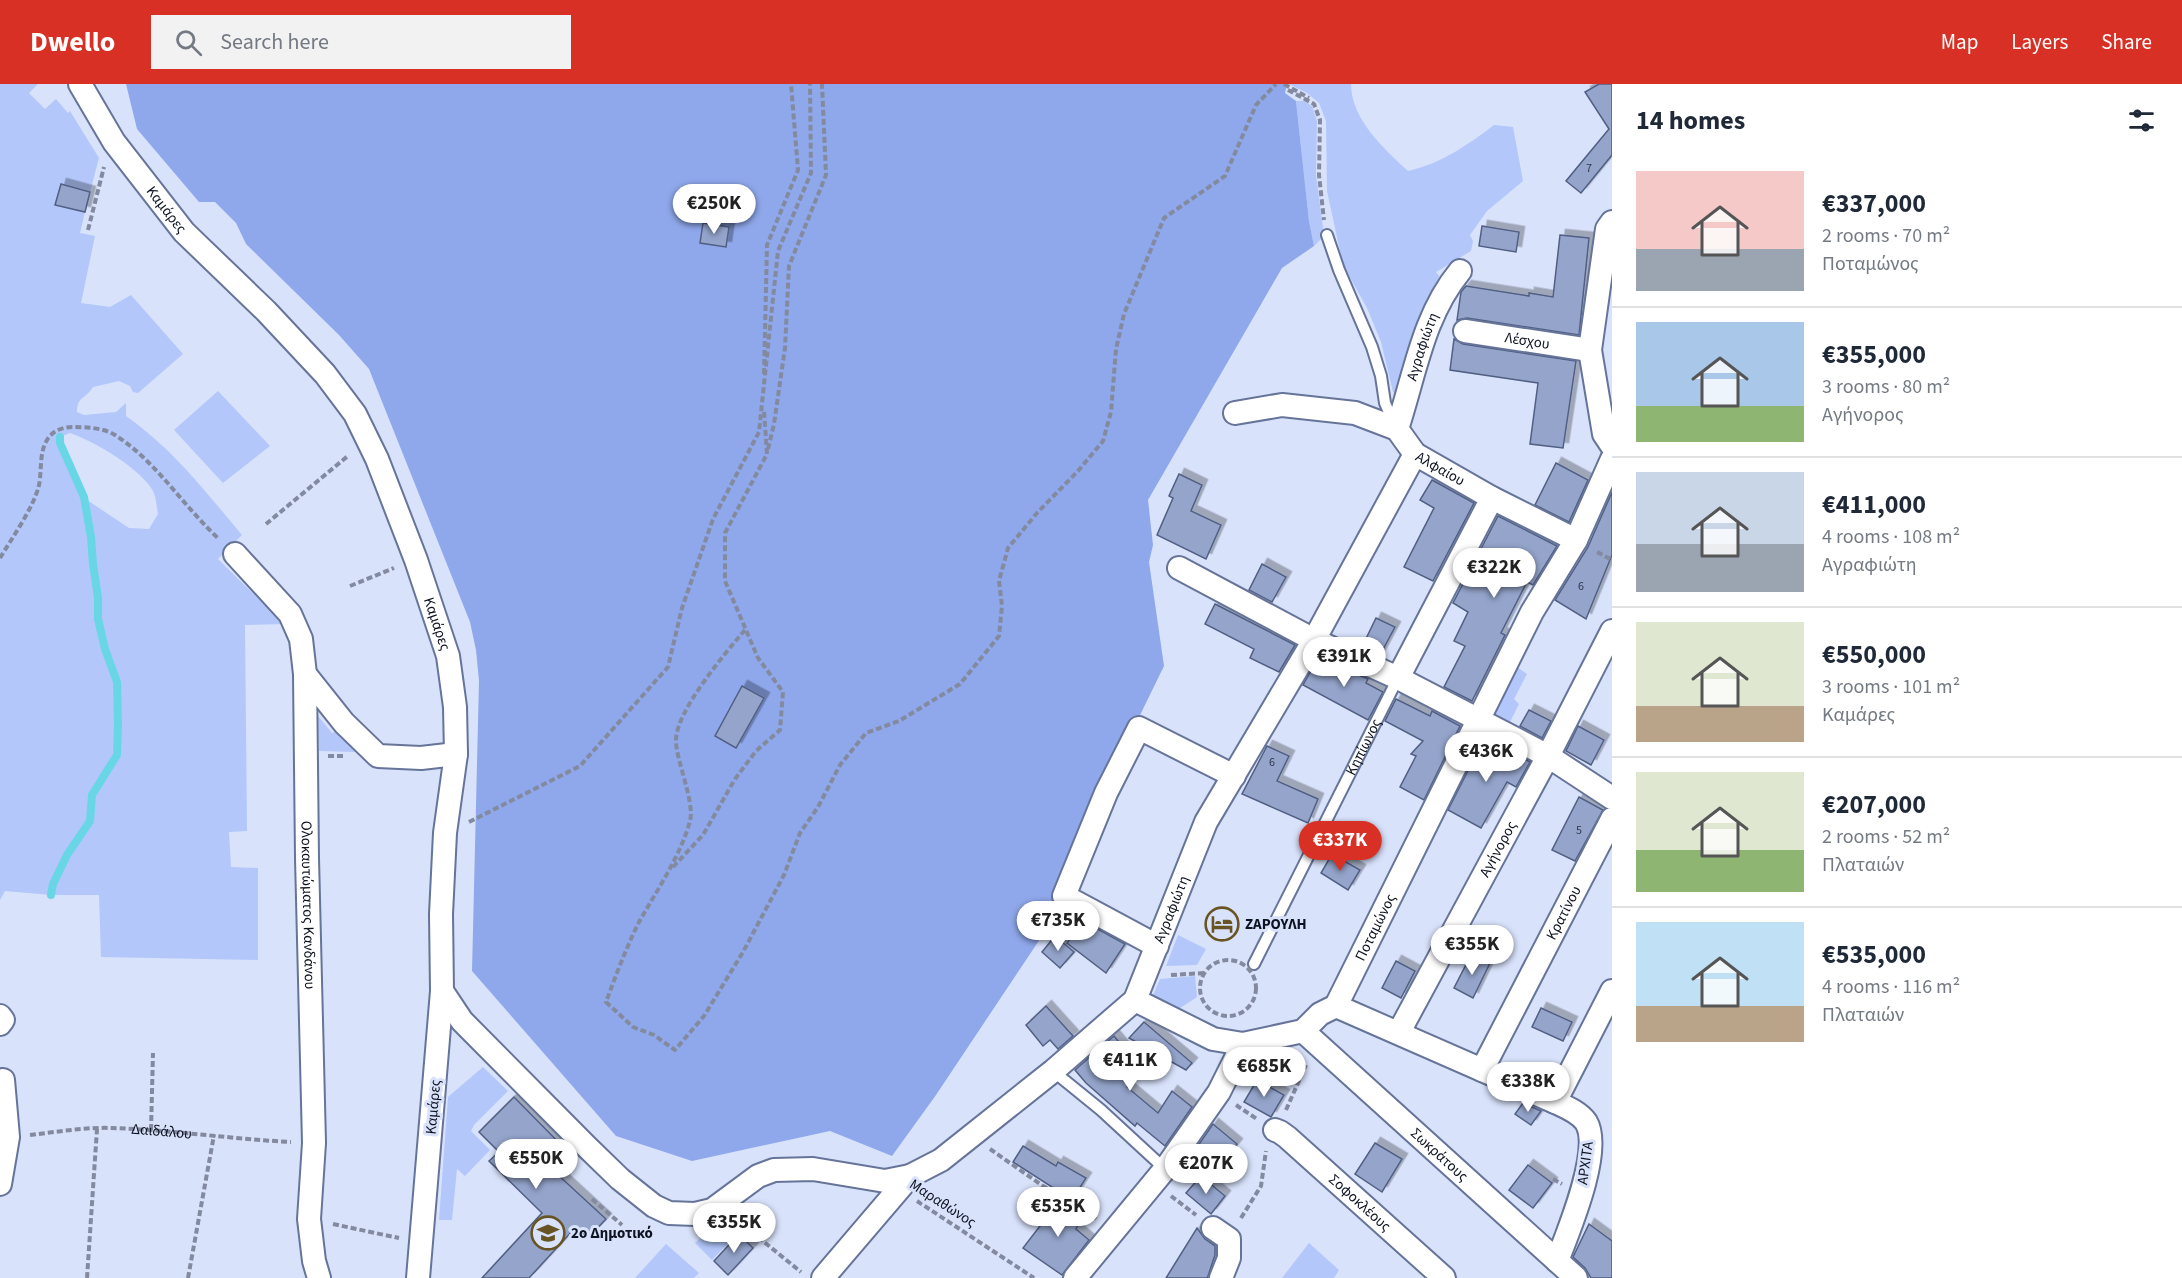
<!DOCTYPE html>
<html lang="en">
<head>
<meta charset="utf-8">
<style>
	body { margin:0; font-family:"Source Sans 3",sans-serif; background:#f2f2f3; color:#1f2937; height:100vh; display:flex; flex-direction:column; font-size:22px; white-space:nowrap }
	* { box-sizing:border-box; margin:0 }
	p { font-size:20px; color:#747a83 }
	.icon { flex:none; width:33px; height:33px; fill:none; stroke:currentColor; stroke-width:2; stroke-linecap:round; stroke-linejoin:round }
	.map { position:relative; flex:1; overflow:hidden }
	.details { display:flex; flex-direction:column; background:#fff; width:570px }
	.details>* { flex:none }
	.price { position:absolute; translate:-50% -51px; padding:0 14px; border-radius:21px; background:#fff; color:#222; font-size:20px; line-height:39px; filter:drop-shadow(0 2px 3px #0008) }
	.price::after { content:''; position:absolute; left:50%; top:36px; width:18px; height:14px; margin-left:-9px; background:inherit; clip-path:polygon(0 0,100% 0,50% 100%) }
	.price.current { background:#d93025; color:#fff }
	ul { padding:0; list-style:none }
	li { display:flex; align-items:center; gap:18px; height:150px; padding:0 24px }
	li+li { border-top:2px solid #e0e1e3 }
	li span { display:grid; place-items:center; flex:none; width:168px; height:120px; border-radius:0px; color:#555 }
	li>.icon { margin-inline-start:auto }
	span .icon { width:72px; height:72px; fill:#fffc; stroke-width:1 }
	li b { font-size:26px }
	h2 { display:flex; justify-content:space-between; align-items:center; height:72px; padding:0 24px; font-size:26px }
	header { display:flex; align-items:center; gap:36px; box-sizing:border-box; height:84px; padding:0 30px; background:#d93025; color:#fff }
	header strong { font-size:28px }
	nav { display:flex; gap:33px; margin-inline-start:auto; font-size:21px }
	.search { width:420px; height:54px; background:#f2f2f3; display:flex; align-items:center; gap:15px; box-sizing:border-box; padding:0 21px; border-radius:0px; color:#747a83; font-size:22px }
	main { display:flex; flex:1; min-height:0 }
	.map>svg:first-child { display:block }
	.green { fill:#b3c7fb; fill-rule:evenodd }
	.forest { fill:#8fa8eb }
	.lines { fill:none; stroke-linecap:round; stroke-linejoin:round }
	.stream { stroke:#69d6e6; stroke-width:8 }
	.building { fill:#94a4cb; stroke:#515f83; stroke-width:1.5; filter:url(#shadow) }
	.lane-casing { stroke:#667499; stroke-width:14 }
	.street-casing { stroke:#667499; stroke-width:26 }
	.path { stroke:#838a9f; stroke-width:4; stroke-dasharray:6 3; stroke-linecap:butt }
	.lane { stroke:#fff; stroke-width:10 }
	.street { stroke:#fff; stroke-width:22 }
	.labels { text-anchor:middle; stroke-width:6; stroke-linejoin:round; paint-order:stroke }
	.number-label { font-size:12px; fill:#30374c }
	.street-label { font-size:15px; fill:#0e1321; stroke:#d8e2fb }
	.poi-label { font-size:15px; font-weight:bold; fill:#0e1321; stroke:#d8e2fb; text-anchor:start }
</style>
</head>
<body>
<header>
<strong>Dwello</strong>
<div class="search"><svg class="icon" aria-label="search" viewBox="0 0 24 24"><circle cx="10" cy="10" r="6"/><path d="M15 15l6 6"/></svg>Search here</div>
<nav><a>Map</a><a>Layers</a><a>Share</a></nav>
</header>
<main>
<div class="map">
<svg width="1612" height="1194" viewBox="0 0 1612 1194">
	<defs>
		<filter id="shadow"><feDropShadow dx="5.5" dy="-5.5" stdDeviation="0" flood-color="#0004"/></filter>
	</defs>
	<rect width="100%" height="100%" fill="#d8e2fb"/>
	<!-- green -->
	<g class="green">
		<path d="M0,0H38L29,9L45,25L56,15L68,29L70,27L99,74L90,108L61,100L55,120L85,128L80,149L95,152L81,219L110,223L131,211L183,270L138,309L133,308L130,302L119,297L93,303C86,315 77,312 77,328L84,331L116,328L126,319V332C175,367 204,406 242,451L218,475L284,540L245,541L247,747L229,748L231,783L258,784V876L101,873L99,811H51L5,807L0,816ZM70,349C94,357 141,385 153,407C156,413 157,424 158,430L149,445L129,444L84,414L60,359V353Z"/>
		<path d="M1289,0H1351C1351,35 1384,65 1408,87C1440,80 1468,61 1494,41L1513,43L1523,97L1487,127L1470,151L1473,157L1471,167L1436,188L1444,198L1396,310L1393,308L1381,258L1367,224L1343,181L1327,107L1326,37L1319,19L1307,9Z"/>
		<path d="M1296,17H1304L1312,22L1317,37L1316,91L1324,152L1314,162L1309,137Z"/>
		<path d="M218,307L270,362L223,399L174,346Z"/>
		<path d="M1514,581L1527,590L1514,615L1519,620L1509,640L1490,630Z"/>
		<path d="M318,632L332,649L337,647L356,668L319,667Z"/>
		<path d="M1178,851L1206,865L1197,881L1166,882Z"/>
		<path d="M1195,892L1197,913L1177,926L1153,911L1160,895Z"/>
		<path d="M483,983L508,1007L474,1041L471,1047L490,1066L465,1092L457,1085L452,1136H439L448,1013Z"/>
		<path d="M722,1136L737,1150L712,1176L695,1159Z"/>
		<path d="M1309,1159L1339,1186L1334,1194H1282Z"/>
		<path d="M666,1160L699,1189L694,1194H635Z"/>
	</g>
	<!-- forest -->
	<path class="forest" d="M126,0H1287L1285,9L1296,17L1309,137L1314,162L1282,184L1148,416L1153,461L1149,478L1164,582L1102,709L1048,843L936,1011L892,1072L830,1047L692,1077L616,1052L472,887L479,597L476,566L470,538L369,285L339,251L246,160L236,139L215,118H199L137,45Z"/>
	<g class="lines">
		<!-- stream -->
		<path class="stream" d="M51,811L53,800L67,771L90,737L92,711L117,671L118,641L117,598L105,565L98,535V514L93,480L91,453L84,413L60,359V353"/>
	</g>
	<!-- building -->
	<g class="building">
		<path d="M1599,0H1612V71L1581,109L1566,97L1609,45L1585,8Z"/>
		<path d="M61,100L90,108L85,128L55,121Z"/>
		<path d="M703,139L729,143L726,163L700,159Z"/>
		<path d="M1482,142L1519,148L1516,168L1479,162Z"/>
		<path d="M1560,151L1589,154L1579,251L1467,234L1457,236L1461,208L1466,202L1529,212V209L1553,213Z"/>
		<path d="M1454,255L1463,260L1576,277L1563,364L1530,360L1538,299L1450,286Z"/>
		<path d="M1556,379L1588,396L1569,438L1535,421Z"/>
		<path d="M1179,390L1202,401L1191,427L1221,441L1206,475L1157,451L1173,414L1169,412Z"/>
		<path d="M1432,396L1474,419L1433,497L1404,483L1434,424L1420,416Z"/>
		<path d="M1612,408V471L1586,535L1555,516L1588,463Z"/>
		<path d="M1498,432L1557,462L1533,501L1527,498L1501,549L1505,551L1472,617L1444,603L1465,562L1454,557L1468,528L1453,519Z"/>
		<path d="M1262,480L1286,493L1272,518L1249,506Z"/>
		<path d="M1215,520L1295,561L1279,588L1250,574L1254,565L1205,540Z"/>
		<path d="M1376,534L1395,543L1380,571L1362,563Z"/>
		<path d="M1319,573L1346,588L1349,587L1368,595L1366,599L1383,608L1368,636L1303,601Z"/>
		<path d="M742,602L764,614L736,664L715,652Z"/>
		<path d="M1396,615L1430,632L1432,627L1460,642L1424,716L1400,703L1416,672L1411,670L1423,657L1385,637Z"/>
		<path d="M1529,626L1551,637L1542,654L1520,642Z"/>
		<path d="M1578,642L1604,656L1591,681L1566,667Z"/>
		<path d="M1482,659L1505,672L1508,666L1530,678L1516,703L1507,698L1481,744L1448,726Z"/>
		<path d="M1267,662L1289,672L1277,697L1318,715L1308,739L1242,710Z"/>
		<path d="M1579,713L1603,726L1575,777L1552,766Z"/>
		<path d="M1332,770L1360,786L1348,806L1321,789Z"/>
		<path d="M1083,837L1125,860L1106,889L1067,859Z"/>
		<path d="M1055,852L1074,868L1060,884L1042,868Z"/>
		<path d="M1472,869L1490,879L1473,914L1454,904Z"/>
		<path d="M1396,877L1415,887L1401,914L1382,904Z"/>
		<path d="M1046,922L1073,952L1058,965L1050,956L1043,962L1026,941Z"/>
		<path d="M1541,924L1572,938L1563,957L1532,943Z"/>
		<path d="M1144,938L1192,979L1186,986L1129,954Z"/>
		<path d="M1114,952L1124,964L1122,967L1143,984L1127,1003L1158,1029L1172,1007L1192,1023L1165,1062L1137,1039L1135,1042L1086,999L1075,986Z"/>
		<path d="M1257,996L1284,1011L1271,1033L1244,1018Z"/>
		<path d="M514,1013L573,1073L556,1089L606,1135L588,1154L576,1143L529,1194H482L542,1129L489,1077L499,1068L479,1048Z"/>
		<path d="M1523,1019L1541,1027L1531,1041L1515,1030Z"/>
		<path d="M1213,1040L1237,1060L1207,1096L1186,1079Z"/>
		<path d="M1375,1059L1402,1075L1382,1108L1355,1090Z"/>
		<path d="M1023,1062L1056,1082L1058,1078L1086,1094L1072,1116L1013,1078Z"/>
		<path d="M1528,1081L1552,1099L1533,1124L1509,1106Z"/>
		<path d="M1201,1092L1225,1112L1211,1130L1186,1109Z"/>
		<path d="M1060,1116L1084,1129L1076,1145L1089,1156L1062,1191L1023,1164Z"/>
		<path d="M1589,1140L1612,1157V1194H1591L1585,1184L1573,1173Z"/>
		<path d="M1197,1144L1205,1155L1215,1162V1171L1208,1192L1207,1194H1166Z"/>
		<path d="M739,1150L753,1164L728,1191L714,1177Z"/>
	</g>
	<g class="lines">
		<!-- lane casing -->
		<g class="lane-casing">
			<g id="lane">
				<path d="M1327,151L1339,186L1372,263L1381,292L1385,319L1395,342"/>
				<path id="s2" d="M1254,880L1398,594"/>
				<path d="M1053,987L1101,1026L1165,1085"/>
			</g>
		</g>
		<!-- street casing -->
		<g class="street-casing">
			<g id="street">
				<path id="s3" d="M80,0L114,58L184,148L266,227L325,290L355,330L377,375L416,476L448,572L455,623L456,670L445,749L441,830L442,907L418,1194"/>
				<path d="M1612,138L1607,145L1590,266L1604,350L1612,362"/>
				<path id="s4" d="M1465,247L1590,266"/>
				<path id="s5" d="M1235,329L1282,321L1355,329L1397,345L1415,370L1492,414L1576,456"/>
				<path id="s6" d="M1397,345C1415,290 1423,232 1460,187"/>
				<path id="s7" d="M235,470L290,530L301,555L305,590L307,774L314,1059L309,1135L314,1177L319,1194"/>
				<path d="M1179,484L1314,556L1398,594L1479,636L1548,672L1612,714"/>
				<path d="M305,590L344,639L378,672L421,674L456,670"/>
				<path d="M1398,594L1492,414"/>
				<path d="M1157,862L1064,812L1106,709L1139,644L1234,692"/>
				<path d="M442,907L462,937L586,1062L620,1095L654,1122L669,1129L695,1130L712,1126L758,1092L774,1086L813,1085L885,1097L910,1092"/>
				<path id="s8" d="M1135,916L1213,955L1243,960L1303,947L1320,930L1336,922L1532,528L1576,456L1612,375"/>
				<path d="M1336,922L1555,1018C1566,1023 1579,1028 1586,1038C1603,1066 1568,1148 1557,1177"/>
				<path d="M0,932L3,936L0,940"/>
				<path id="s9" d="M1303,947L1576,1194"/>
				<path id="s10" d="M1399,948L1548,672L1612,547"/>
				<path id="s11" d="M1482,986L1612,735"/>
				<path d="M1555,1018L1612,907"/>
				<path id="s12" d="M1275,1046L1280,1048L1287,1053L1444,1194"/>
				<path d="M0,1100L8,1053L3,996"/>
				<path d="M1213,1144L1229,1155V1174L1221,1194"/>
				<path id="s13" d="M823,1194L910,1092L941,1076L1053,987L1135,916L1206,738L1314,556L1415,370"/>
				<path d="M1075,1194L1165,1085L1219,1008L1243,960"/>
			</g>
		</g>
		<!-- path -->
		<g class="path">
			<path d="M1284,0L1309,14"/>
			<path d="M1288,6L1314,20L1320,36L1319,91L1324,136"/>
			<path d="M88,146L104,83"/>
			<path d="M764,290L767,161L798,86L791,0"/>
			<path d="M768,365L774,340L785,264L789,182L826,91L822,0"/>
			<path d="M266,440L349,371"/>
			<path d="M1597,468L1612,476"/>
			<path d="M0,474C12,454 34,423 39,401C42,386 39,369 47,356C53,346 63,343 74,343C87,343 104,344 115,351C156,377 183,422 219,455"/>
			<path d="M350,502L394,484"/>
			<path d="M745,546C726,568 675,628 676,657C676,676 695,718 690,737C680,773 657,806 639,838C626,864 616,891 606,918L633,943L654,951L675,966L704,932L743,868L784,791L800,749L818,723L840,681L866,649L899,637L960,600L999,552L1002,522L999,497L1008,464L1037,429L1078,387L1103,357L1111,328L1116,265L1124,230L1164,134L1225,92L1256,21L1276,0"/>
			<path d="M328,672H344"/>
			<path d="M469,738L580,682L668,583L682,524L713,435L759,348L778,167L811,89L810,0"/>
			<path d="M673,783L703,751L735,695L756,667L780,646L783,608L758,574L725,497V449L767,370L764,327"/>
			<circle cx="1228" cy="904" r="28"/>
			<path d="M1171,891L1205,889"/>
			<path d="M1236,1021L1257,1035"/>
			<path d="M1286,1026L1306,981"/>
			<path d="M151,1046L153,969"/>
			<path id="s1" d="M30,1051C57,1048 85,1043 112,1044C172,1046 231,1055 291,1058"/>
			<path d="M990,1065L1043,1102L1077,1119L1096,1135"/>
			<path d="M1553,1095L1562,1100"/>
			<path d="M1171,1112L1196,1131"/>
			<path d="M592,1115L622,1141"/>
			<path d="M917,1117L1034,1194"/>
			<path d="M1241,1134L1261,1102L1266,1067"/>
			<path d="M737,1136L801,1188"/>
			<path d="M333,1140L399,1154"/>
			<path d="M87,1194L97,1045"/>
			<path d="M188,1194L214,1051"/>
		</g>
		<!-- lane -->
		<use href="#lane" class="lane"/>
		<!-- street -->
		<use href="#street" class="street"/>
	</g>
	<!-- icons -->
	<defs>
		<g id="hotel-ring" transform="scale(1.725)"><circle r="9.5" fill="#d8e2fb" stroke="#675422" stroke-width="1.5"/><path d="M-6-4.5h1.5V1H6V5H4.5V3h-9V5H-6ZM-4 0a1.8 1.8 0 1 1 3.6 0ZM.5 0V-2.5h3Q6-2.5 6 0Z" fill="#675422"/></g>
		<g id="school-ring" transform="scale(1.725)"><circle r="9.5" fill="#d8e2fb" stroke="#675422" stroke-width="1.5"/><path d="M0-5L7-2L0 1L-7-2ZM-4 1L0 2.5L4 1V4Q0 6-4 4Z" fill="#675422"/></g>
	</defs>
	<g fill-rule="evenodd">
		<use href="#hotel-ring" x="1222" y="840"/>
		<use href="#school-ring" x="548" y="1149"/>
	</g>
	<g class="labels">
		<!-- number labels -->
		<g class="number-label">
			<text x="1589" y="88">7</text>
			<text x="1581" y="506">6</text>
			<text x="1272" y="682">6</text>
			<text x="1579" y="750">5</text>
		</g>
		<!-- street labels -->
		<g class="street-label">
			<text dy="5" stroke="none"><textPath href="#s3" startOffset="153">Καμάρες</textPath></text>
			<text dy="5" stroke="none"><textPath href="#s4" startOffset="63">Λέσχου</textPath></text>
			<text dy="5" stroke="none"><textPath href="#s6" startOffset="86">Αγραφιώτη</textPath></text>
			<text dy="5" stroke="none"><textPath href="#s5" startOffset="226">Αλφαίου</textPath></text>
			<text dy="5" stroke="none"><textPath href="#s3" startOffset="657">Καμάρες</textPath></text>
			<text dy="5" stroke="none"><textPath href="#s2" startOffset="243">Κηπίωνος</textPath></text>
			<text dy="5" stroke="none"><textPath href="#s10" startOffset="208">Αγήνορος</textPath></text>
			<text dy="5" stroke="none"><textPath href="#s7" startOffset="375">Ολοκαυτώματος Κανδάνου</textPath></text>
			<text dy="5" stroke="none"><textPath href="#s13" startOffset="518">Αγραφιώτη</textPath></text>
			<text dy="5" stroke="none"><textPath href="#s11" startOffset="177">Κρατίνου</textPath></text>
			<text dy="5" stroke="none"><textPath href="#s8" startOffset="309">Ποταμώνος</textPath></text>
			<text transform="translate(433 1023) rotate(-85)" y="5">Καμάρες</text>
			<text dy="5" stroke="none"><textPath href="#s1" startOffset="132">Δαιδάλου</textPath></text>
			<text dy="5" stroke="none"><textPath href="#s9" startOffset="184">Σωκράτους</textPath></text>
			<text transform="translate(1585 1079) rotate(-82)" y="5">ΑΡΧΙΤΑ</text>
			<text transform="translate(943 1119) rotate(33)" y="5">Μαραθώνος</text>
			<text dy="5" stroke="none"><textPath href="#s12" startOffset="112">Σοφοκλέους</textPath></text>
		</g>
		<!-- poi labels -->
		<g class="poi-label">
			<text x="1245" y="845">ΖΑΡΟΥΛΗ</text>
			<text x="571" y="1154">2ο Δημοτικό</text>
		</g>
	</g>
</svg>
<b class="price" style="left:714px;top:151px">€250K</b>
<b class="price" style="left:1494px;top:515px">€322K</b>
<b class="price" style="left:1344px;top:604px">€391K</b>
<b class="price" style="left:1486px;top:699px">€436K</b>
<b class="price current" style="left:1340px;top:788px">€337K</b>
<b class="price" style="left:1058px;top:868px">€735K</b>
<b class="price" style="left:1472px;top:892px">€355K</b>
<b class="price" style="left:1130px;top:1008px">€411K</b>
<b class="price" style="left:1264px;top:1014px">€685K</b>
<b class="price" style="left:1528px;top:1029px">€338K</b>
<b class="price" style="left:536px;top:1106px">€550K</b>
<b class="price" style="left:1206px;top:1111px">€207K</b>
<b class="price" style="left:1058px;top:1154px">€535K</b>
<b class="price" style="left:734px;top:1170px">€355K</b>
</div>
<section class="details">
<h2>14 homes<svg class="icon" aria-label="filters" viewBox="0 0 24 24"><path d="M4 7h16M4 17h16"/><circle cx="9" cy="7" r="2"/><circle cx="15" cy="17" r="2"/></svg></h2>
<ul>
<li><span style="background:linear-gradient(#f6c9c9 65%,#9aa5b1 0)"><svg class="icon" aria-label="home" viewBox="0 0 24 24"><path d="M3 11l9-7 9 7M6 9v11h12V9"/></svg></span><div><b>€337,000</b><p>2 rooms · 70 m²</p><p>Ποταμώνος</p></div></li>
<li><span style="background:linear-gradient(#a9c7e8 70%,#8fb573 0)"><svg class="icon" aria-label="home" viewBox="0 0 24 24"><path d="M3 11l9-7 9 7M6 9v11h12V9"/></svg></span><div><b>€355,000</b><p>3 rooms · 80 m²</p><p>Αγήνορος</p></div></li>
<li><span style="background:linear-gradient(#c9d6e8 60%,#9aa5b1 0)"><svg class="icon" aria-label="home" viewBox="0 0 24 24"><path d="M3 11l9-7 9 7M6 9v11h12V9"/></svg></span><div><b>€411,000</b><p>4 rooms · 108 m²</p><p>Αγραφιώτη</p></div></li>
<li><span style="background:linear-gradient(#dfe7d0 70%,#b9a48a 0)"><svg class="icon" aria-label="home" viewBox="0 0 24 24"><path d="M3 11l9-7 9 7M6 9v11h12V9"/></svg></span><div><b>€550,000</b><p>3 rooms · 101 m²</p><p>Καμάρες</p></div></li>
<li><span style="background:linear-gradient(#dfe7d0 65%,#8fb573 0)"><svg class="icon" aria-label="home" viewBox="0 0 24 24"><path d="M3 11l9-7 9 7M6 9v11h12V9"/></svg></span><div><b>€207,000</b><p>2 rooms · 52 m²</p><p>Πλαταιών</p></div></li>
<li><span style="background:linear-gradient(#bfe0f5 70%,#b9a48a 0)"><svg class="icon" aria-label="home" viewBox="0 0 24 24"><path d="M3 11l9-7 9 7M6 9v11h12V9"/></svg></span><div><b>€535,000</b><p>4 rooms · 116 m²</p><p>Πλαταιών</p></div></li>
</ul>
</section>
</main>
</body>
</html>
